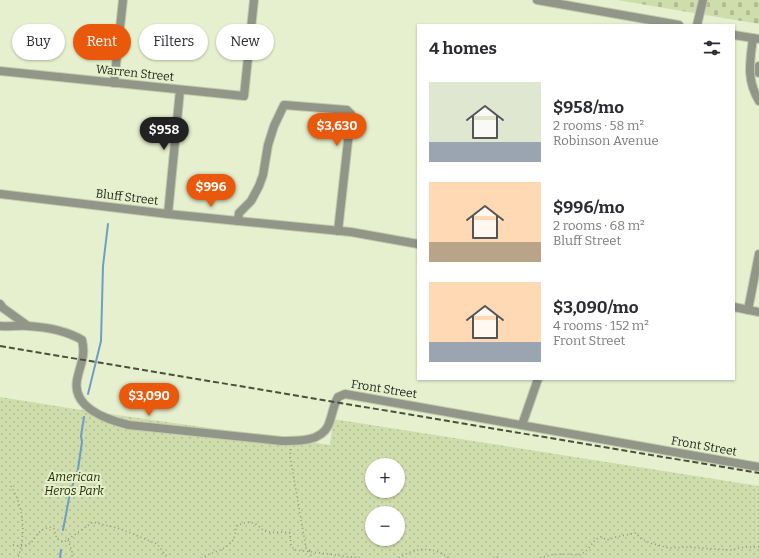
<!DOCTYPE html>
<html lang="en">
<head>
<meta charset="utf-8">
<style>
	body { margin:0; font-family:Bitter,serif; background:#f7f7f7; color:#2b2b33; height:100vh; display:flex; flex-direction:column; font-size:15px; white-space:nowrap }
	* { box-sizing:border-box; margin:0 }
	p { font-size:13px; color:#7c7c81 }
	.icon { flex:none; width:22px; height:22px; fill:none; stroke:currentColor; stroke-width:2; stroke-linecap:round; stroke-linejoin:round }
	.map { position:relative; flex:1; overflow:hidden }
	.details { position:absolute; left:417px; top:24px; width:318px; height:356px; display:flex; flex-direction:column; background:#fff; border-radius:0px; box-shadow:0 1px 3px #0004 }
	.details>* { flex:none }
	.top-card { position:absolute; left:12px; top:24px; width:345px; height:36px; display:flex; gap:8px }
	.buttons { position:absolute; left:365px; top:458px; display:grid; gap:8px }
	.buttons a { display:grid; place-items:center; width:40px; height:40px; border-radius:50%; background:#fff; box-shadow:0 1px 3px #0004; font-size:20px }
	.price { position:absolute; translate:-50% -34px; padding:0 9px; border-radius:14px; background:#ea580c; color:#fff; font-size:13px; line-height:26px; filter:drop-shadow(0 1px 2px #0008) }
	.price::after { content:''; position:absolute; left:50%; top:24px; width:12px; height:9px; margin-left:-6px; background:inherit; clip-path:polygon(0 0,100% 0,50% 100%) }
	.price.current { background:#222; color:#fff }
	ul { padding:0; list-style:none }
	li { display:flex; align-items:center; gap:12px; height:100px; padding:0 12px }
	li span { display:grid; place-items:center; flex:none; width:112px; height:80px; border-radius:0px; color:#555 }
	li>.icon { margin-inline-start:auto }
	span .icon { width:48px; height:48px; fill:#fffc; stroke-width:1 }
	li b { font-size:17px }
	h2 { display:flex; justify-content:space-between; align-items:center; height:48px; padding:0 12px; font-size:17px }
	.pill { padding:0 14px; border-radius:18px; background:#fff; box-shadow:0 1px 3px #0004; font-size:14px; line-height:36px }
	.pill.current { background:#ea580c; color:#fff }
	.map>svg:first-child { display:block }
	.cemetery { fill:url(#cemetery-stones) }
	.park { fill:url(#park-dots); fill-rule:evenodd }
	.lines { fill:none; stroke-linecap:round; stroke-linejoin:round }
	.stream { stroke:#6a9fc8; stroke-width:2 }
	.minor-casing { stroke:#c2cbad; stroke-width:10 }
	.path { stroke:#8f967d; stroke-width:1.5; stroke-dasharray:1 3; stroke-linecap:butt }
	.minor { stroke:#929688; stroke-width:8 }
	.rail { stroke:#4a4f3e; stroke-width:2; stroke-dasharray:6 3; stroke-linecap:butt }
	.labels { text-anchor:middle; stroke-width:4; stroke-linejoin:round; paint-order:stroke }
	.street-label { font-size:12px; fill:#1e2215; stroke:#e6f0ce }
	.park-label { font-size:12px; font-style:italic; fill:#252d00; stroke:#e6f0ce }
</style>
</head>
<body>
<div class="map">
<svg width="759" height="558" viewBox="0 0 759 558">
	<defs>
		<pattern id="cemetery-stones" width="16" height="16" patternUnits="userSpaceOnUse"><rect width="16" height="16" fill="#cfdcab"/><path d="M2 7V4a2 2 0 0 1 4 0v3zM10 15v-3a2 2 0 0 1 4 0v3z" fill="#b1bc92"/></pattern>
		<pattern id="park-dots" width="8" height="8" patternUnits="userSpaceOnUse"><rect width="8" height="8" fill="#cfdcab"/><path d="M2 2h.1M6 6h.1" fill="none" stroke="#b1bc92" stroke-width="1.8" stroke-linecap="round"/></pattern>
	</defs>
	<rect width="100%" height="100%" fill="#e6f0ce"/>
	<!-- cemetery -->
	<path class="cemetery" d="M617,0H759V24Z"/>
	<!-- park -->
	<path class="park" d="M0,397L75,409L330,445L333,419L759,486V558H0ZM372,465H398V491H372ZM372,513H398V539H372Z"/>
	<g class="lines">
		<!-- stream -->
		<g class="stream">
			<path d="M88,394L101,341L103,266L108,224"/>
			<path d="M63,530L70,493L78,469L82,442L81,436L84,417"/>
			<path d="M60,558L61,550"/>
		</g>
		<!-- minor casing -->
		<g class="minor-casing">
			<g id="minor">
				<path d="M537,0L679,25"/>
				<path d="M697,25L703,0"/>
				<path d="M734,35L759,39"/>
				<path d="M753,38C750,62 746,79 759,101"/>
				<path d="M759,66V73"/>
				<path d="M0,71L244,96L254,0"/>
				<path d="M114,83L123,0"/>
				<path d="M0,194L168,214L351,232L418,244"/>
				<path d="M168,214L180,90"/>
				<path d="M238,221L239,213L251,201L259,186L263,175L268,145L274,126L284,105L347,110L351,114L338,231"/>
				<path d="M0,304L3,308L28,326"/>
				<path d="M734,307L759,312"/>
				<path d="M748,310L759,254"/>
				<path d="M0,326C10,327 19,325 28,326C45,327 67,331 82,340C86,357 80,364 77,380C72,408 108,420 129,425L282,441C297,441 320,442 328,426C332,417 333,406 338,397L345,394L759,467"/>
				<path d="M522,425L538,379"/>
			</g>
		</g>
		<!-- path -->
		<g class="path">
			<path d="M291,449L290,456L306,548L311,551"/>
			<path d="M11,486C24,508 26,534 18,558"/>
			<path d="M68,540L72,551V558"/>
			<path d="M13,545C39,551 30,529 52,527L54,529L57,539L64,542L93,522L121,529L157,544L168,558"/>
			<path d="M309,551L312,558"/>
			<path d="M201,558C218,549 236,550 236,526C243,523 251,520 257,525C260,527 262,530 265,531C273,534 282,531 290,533L291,545L294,550C317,552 339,556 362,558"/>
			<path d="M399,558C415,547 433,546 449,558"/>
			<path d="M493,558L497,557L500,558"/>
			<path d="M540,558C553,553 566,554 580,555L587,550L596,539L601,537L607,540L616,537L636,533L640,538L650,543L669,548L686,547L730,550L744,547H759"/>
		</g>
		<!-- minor -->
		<use href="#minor" class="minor"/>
		<!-- rail -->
		<path class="rail" d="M0,346L759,473"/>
	</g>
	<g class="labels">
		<!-- street labels -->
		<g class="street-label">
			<text transform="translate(135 73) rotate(6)" y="4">Warren Street</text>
			<text transform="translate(127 197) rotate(7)" y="4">Bluff Street</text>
			<text transform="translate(384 389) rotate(9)" y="4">Front Street</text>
			<text transform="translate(704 446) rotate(10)" y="4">Front Street</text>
		</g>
		<!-- park labels -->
		<g class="park-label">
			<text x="74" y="481">American<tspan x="74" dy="14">Heros Park</tspan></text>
		</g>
	</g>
</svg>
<div class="buttons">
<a>+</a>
<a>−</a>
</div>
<b class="price" style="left:337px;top:147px">$3,630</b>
<b class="price current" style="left:164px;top:151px">$958</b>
<b class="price" style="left:211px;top:208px">$996</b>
<b class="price" style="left:149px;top:417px">$3,090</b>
<div class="top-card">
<a class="pill">Buy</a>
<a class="pill current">Rent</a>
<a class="pill">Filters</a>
<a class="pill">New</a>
</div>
<section class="details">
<h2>4 homes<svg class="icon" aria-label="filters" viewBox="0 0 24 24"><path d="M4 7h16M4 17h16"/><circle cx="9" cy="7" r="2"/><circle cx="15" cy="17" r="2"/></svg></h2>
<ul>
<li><span style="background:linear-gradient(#dfe7d0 75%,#9aa5b1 0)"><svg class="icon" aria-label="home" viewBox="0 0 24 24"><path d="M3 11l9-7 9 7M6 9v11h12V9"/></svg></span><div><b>$958/mo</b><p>2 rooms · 58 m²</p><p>Robinson Avenue</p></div></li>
<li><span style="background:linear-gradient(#ffd9b3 75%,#b9a48a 0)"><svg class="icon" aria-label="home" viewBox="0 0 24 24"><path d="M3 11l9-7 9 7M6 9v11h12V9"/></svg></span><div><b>$996/mo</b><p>2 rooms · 68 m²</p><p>Bluff Street</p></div></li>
<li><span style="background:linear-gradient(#ffd9b3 75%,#9aa5b1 0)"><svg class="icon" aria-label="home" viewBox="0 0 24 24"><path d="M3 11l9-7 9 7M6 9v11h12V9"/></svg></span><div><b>$3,090/mo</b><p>4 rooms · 152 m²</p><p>Front Street</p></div></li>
</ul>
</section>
</div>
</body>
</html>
